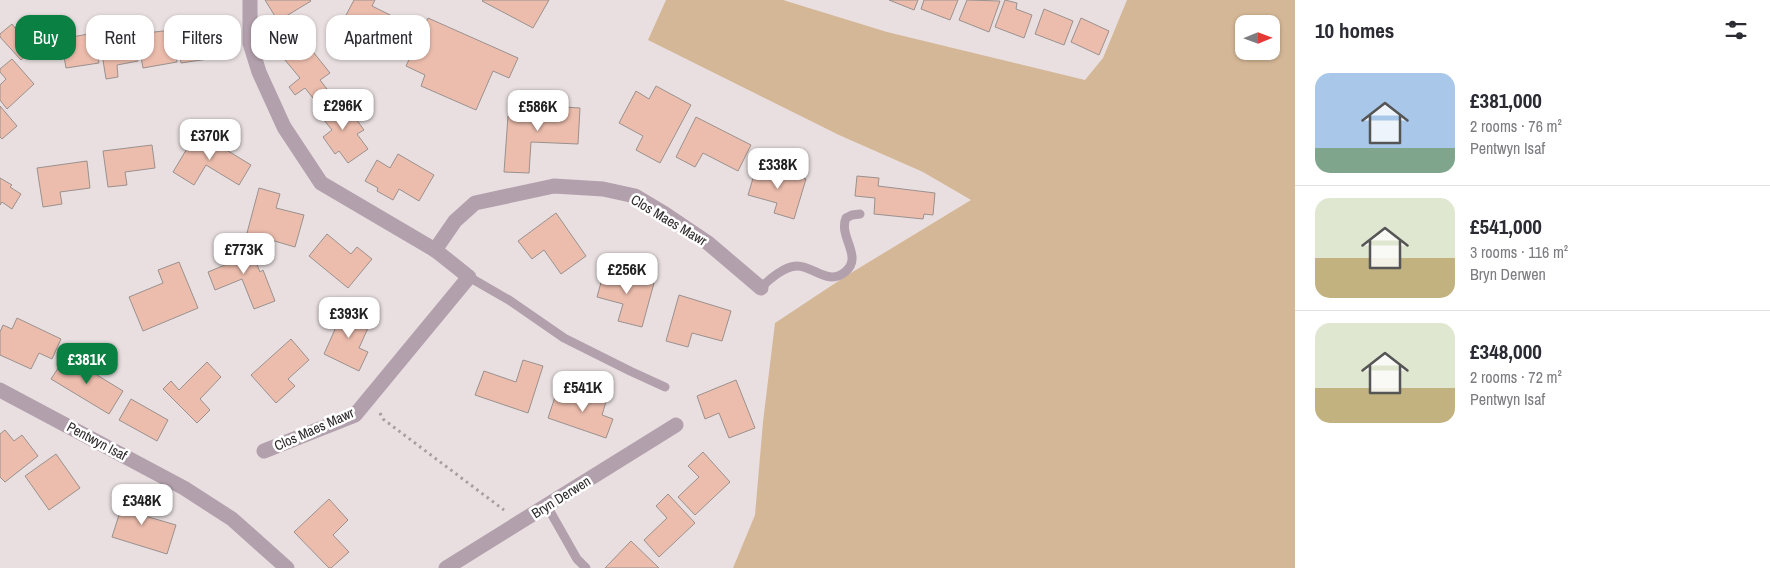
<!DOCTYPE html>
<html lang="en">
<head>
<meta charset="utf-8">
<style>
	body { margin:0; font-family:"Archivo Narrow",sans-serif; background:#f2f2f3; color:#2b2b33; height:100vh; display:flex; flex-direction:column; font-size:19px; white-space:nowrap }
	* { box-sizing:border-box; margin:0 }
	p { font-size:16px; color:#7c7c81 }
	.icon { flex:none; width:28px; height:28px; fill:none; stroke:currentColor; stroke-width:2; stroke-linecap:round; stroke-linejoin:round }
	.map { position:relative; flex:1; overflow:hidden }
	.details { display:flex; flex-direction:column; background:#fff; width:475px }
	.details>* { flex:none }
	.guide { position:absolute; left:15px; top:15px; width:475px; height:45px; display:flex; gap:10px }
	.needle { width:32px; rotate:89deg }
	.controls { position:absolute; left:1235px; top:15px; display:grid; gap:10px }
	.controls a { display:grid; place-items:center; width:45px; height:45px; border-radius:10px; background:#fff; box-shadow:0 1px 4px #0004; font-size:25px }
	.price { position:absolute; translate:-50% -42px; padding:0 11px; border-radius:10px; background:#fff; color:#222; font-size:16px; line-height:32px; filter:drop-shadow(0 1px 2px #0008) }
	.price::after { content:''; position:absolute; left:50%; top:30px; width:15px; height:11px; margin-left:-8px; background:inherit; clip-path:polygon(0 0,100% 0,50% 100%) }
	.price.active { background:#0b8043; color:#fff }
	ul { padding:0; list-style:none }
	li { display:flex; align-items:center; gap:15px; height:125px; padding:0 20px }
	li+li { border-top:1px solid #e1e1e2 }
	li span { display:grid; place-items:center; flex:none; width:140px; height:100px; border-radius:15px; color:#555 }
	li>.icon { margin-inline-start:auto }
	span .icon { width:60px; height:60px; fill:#fffc; stroke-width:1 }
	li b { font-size:21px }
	h2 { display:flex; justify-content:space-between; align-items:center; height:60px; padding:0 20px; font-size:21px }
	.tag { padding:0 18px; border-radius:15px; background:#fff; box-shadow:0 1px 4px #0004; font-size:18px; line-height:45px }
	.tag.active { background:#0b8043; color:#fff }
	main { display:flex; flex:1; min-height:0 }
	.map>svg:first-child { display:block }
	.green { fill:#d4b796; fill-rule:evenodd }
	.building { fill:#ecbdad; stroke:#9a918e }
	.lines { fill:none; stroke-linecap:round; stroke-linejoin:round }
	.path { stroke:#a69e9f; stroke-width:3; stroke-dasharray:2.5 4; stroke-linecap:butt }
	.lane { stroke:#b2a0ac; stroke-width:9 }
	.street { stroke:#b2a0ac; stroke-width:15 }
	.labels { text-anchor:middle; stroke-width:5; stroke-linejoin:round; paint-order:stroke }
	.street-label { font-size:14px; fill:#2e2a2b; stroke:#fff }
</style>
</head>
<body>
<main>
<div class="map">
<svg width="1295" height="568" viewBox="0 0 1295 568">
	<rect width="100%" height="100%" fill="#e9dfe0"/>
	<!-- green -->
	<path class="green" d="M666,0H783L887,32L1085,80L1103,58L1127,0H1295V568H733L755,515L763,422L775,323L846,276L971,200L923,172L839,135L648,40ZM1244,24H1271V51H1244Z"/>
	<!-- building -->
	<g class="building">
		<path d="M265,0H310L311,1L278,21Z"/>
		<path d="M354,0H375L372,6L420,30L409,52L344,19Z"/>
		<path d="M483,0H549L533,28L482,1Z"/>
		<path d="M889,0H918L914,10Z"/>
		<path d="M924,0H958L950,20L921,9Z"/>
		<path d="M967,0L1000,1L989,32L959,20Z"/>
		<path d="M1005,0L1017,3L1016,9L1032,15L1024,38L995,27Z"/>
		<path d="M1044,9L1073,21L1064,45L1035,34Z"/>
		<path d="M27,18L45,38L21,60L0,37V34L12,24L15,28Z"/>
		<path d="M428,18L518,58L509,78L493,71L476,110L421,86L425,75L406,66Z"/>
		<path d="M1081,18L1109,31L1099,55L1071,42Z"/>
		<path d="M211,26L215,58L181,63L176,31Z"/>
		<path d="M133,30L138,61L117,65L118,77L106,79L99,35Z"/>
		<path d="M172,30L177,62L143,68L137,34Z"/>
		<path d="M94,33L99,63L66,68L61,39Z"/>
		<path d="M306,43L330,73L320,80L330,93L317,103L305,88L295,95L289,87L300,78L285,60Z"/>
		<path d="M12,59L34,84L7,109L0,100V85L6,79L0,72V69Z"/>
		<path d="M656,86L691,105L660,163L636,150L643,136L619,123L636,91L649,99Z"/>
		<path d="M341,98L364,130L357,134L368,149L348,163L339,151L335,154L323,137L332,130L319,114Z"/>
		<path d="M517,104L580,108L578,144L531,142L529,173L504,172L508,116H516Z"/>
		<path d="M0,106L17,126L2,139L0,137Z"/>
		<path d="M696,117L751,145L738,171L703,153L695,167L676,157Z"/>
		<path d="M197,132L251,165L239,185L206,165L194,185L173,172Z"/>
		<path d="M152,145L155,168L125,172L127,185L108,187L103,151Z"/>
		<path d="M398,154L434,175L419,201L399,189L393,200L377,191L378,188L365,181L377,160L390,168Z"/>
		<path d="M87,161L90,188L60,192L62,204L43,207L37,168Z"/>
		<path d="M757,165L806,179L794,219L774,213L777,203L748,195Z"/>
		<path d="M857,176L879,178L878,186L935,193L933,215L924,214L923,219L874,214L875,198L855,196Z"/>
		<path d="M0,178L12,185L10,187L21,194L12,209L2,202L0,205Z"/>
		<path d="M259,188L280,194L276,208L304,215L295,247L247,233Z"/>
		<path d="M556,213L586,256L561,274L544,250L532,259L518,241Z"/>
		<path d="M327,234L351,254L357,247L372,259L348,288L309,256Z"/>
		<path d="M246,238L260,272L263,270L275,301L254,309L242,279L215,290L208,272L237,260L231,244Z"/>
		<path d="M179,262L198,308L143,331L129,297L163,283L158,270Z"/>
		<path d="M605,268L654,283L642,327L618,321L623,304L597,297Z"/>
		<path d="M679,295L731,311L722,341L692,333L688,347L666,341Z"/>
		<path d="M345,307L372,319L359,348L368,352L359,371L324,354Z"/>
		<path d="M17,318L61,339L52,359L39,353L31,369L0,355V332L3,325L12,329Z"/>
		<path d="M291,339L309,360L288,379L295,386L276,403L251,375Z"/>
		<path d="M66,356L123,391L109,414L51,379Z"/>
		<path d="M523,360L543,366L528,413L475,395L484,371L516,382Z"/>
		<path d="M207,362L221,377L200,399L210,410L197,423L163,389L171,381L179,390Z"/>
		<path d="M736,380L755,428L729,438L719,413L705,419L697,396Z"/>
		<path d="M587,387L608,395L602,415L613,419L606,438L548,418L556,394L581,403Z"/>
		<path d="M131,399L168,420L157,441L119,420Z"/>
		<path d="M5,430L14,441L22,435L38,456L5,482L0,477V434Z"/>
		<path d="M703,452L730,482L695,515L678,497L699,477L688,466Z"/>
		<path d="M56,454L80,488L49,510L25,476Z"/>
		<path d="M126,493L149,501L145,516L176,525L167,554L112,537Z"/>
		<path d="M668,494L695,523L659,557L644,540L667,518L656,506Z"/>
		<path d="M329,499L348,520L333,535L349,552L331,568H329L294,532Z"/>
		<path d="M631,541L659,568H605Z"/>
	</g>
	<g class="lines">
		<!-- path -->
		<path class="path" d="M380,413L383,419L504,510"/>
		<!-- lane -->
		<g class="lane">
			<path d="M469,277L509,300L564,338L630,371L665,387"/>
			<path d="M761,288C769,279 785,266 797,266C814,266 828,286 845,272C864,257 838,237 846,218L852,215L860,214"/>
			<path d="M547,506L577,559L586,568"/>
		</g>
		<!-- street -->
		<g class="street">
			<path d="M250,0V43L259,72L284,127L321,183L435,250L469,277L355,415L264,451"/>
			<path d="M435,250L455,221L475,203L554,186L603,189L635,196L665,214L708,243L761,288"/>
			<path d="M0,390L184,488L232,519L287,568"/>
			<path d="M446,568L676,425"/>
		</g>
	</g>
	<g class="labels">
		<!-- street labels -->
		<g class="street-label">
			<text transform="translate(669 220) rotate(31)" y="5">Clos Maes Mawr</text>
			<text transform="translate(314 429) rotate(-24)" y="5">Clos Maes Mawr</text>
			<text transform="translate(97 441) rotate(28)" y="5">Pentwyn Isaf</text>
			<text transform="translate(561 497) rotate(-32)" y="5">Bryn Derwen</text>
		</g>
	</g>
</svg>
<div class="controls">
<a><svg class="needle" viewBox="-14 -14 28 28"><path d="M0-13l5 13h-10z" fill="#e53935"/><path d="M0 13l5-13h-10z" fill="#7c7c81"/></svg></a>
</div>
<b class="price" style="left:343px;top:131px">£296K</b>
<b class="price" style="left:538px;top:132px">£586K</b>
<b class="price" style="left:210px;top:161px">£370K</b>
<b class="price" style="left:778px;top:190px">£338K</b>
<b class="price" style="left:244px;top:275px">£773K</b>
<b class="price" style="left:627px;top:295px">£256K</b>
<b class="price" style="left:349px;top:339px">£393K</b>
<b class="price active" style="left:87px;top:385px">£381K</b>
<b class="price" style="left:583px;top:413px">£541K</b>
<b class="price" style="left:142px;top:526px">£348K</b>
<div class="guide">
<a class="tag active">Buy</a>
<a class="tag">Rent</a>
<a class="tag">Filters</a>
<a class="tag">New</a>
<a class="tag">Apartment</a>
</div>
</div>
<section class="details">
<h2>10 homes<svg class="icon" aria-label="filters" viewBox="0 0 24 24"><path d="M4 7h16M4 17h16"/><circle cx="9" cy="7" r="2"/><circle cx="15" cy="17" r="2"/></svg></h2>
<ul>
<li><span style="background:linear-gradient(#a9c7e8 75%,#7fa58c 0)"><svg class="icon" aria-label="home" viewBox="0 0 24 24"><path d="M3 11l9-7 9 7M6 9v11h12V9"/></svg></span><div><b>£381,000</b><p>2 rooms · 76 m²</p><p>Pentwyn Isaf</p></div></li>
<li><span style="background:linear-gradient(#dfe7d0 60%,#c2b280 0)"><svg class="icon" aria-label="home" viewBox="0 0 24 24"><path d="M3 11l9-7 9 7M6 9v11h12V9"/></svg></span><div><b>£541,000</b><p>3 rooms · 116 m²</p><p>Bryn Derwen</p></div></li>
<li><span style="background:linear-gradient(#dfe7d0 65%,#c2b280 0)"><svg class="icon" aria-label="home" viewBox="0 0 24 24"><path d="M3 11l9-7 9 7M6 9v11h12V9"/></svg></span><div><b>£348,000</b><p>2 rooms · 72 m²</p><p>Pentwyn Isaf</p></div></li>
</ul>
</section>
</main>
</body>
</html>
